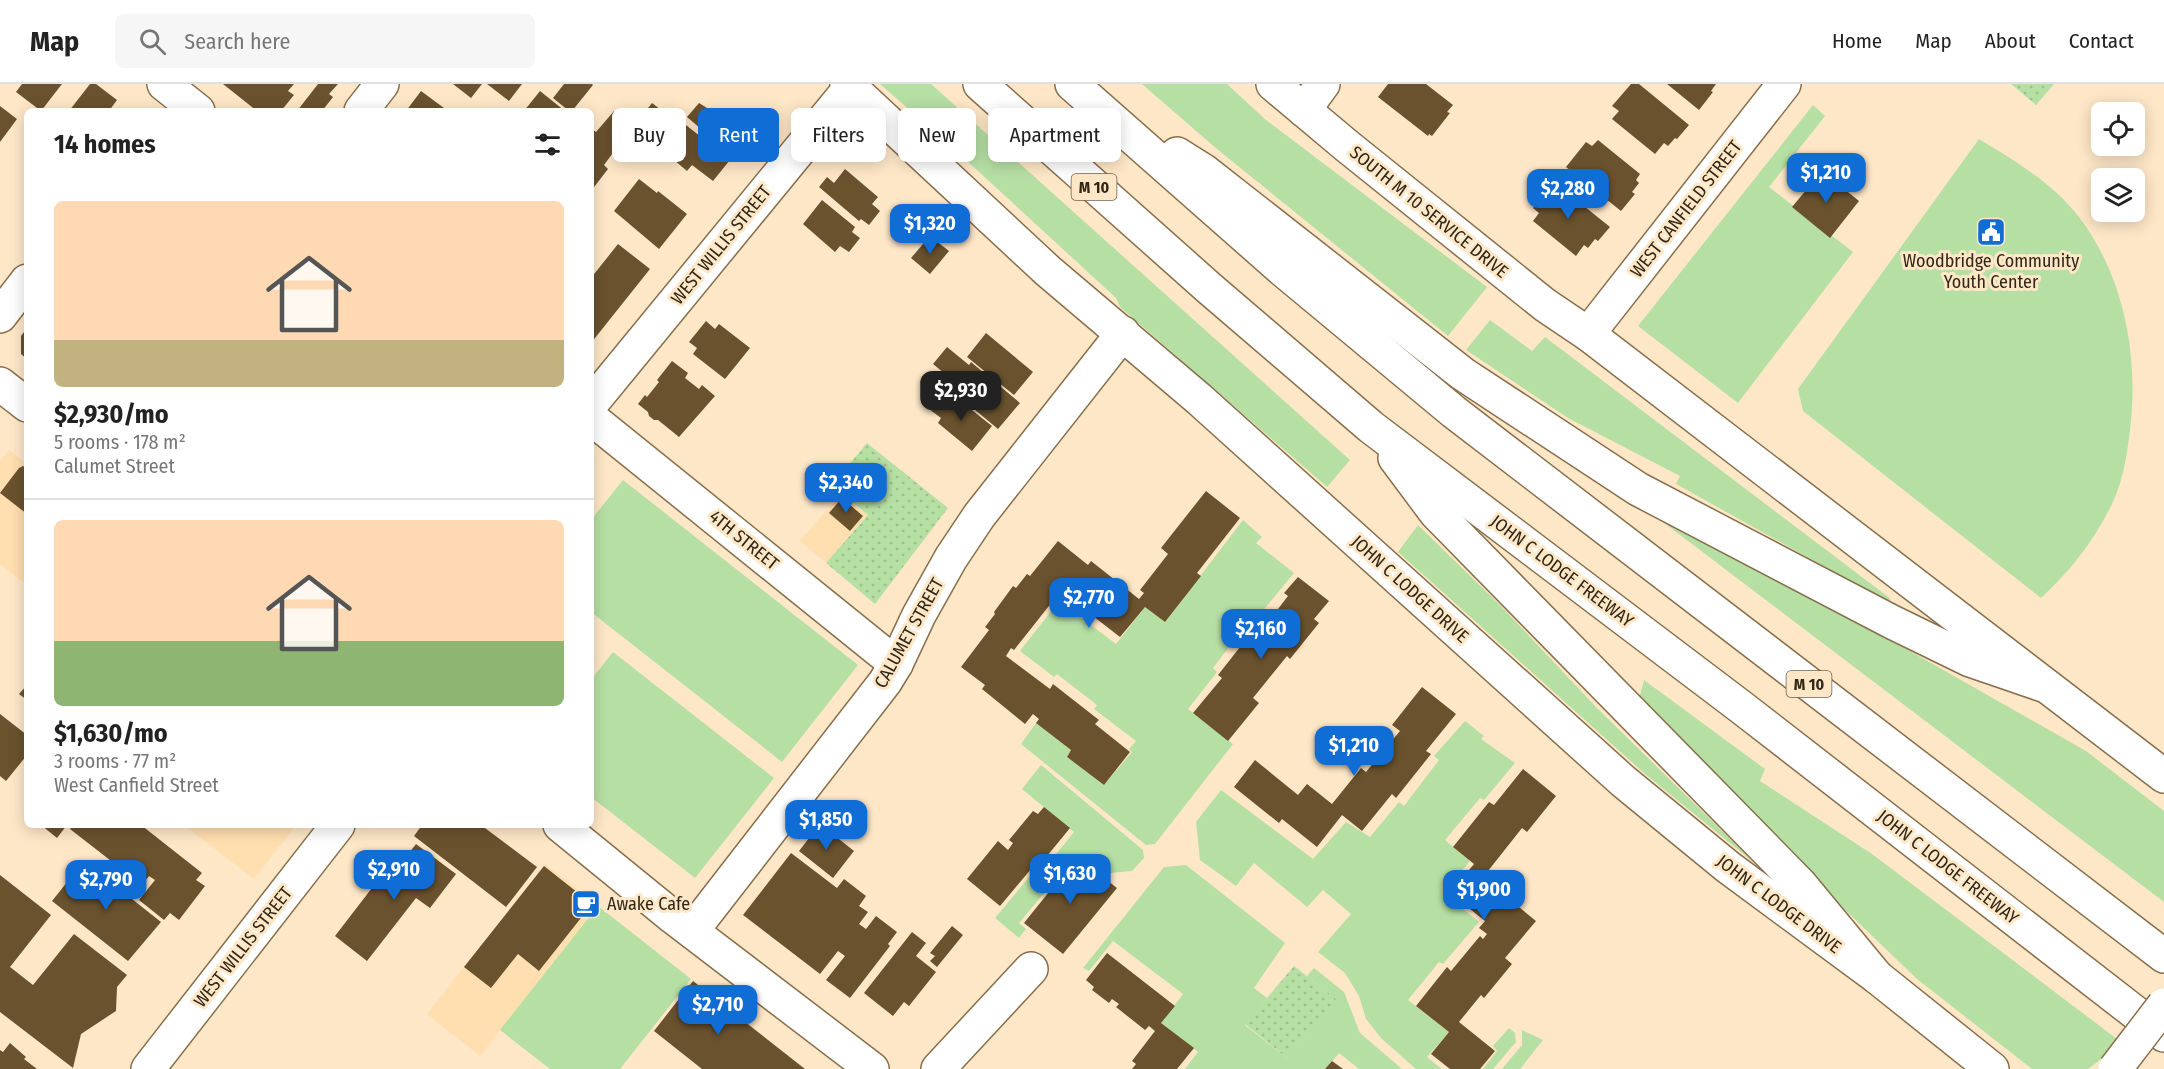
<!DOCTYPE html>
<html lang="en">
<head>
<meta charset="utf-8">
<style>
	body { margin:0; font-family:"Fira Sans Condensed",sans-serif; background:#f6f6f6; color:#222; height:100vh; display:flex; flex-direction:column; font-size:22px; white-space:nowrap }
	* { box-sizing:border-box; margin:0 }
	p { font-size:20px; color:#767676 }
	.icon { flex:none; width:33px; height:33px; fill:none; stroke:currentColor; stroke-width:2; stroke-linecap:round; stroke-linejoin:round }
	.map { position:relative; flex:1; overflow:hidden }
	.details { position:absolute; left:24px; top:24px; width:570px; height:720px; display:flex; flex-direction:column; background:#fff; border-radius:9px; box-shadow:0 3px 15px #0003 }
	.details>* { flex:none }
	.guide { position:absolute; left:612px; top:24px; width:570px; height:54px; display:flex; gap:12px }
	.fabs { position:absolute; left:2091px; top:18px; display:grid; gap:12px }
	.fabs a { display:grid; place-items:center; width:54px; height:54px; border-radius:9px; background:#fff; box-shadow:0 3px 15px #0003; font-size:30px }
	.price { position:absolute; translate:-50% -51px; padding:0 14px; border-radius:12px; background:#116dd6; color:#fff; font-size:20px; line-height:39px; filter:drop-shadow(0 2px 3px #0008) }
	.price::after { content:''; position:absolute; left:50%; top:36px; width:18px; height:14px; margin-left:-9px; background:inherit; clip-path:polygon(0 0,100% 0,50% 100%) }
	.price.active { background:#222; color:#fff }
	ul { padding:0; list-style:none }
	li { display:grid; align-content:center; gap:12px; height:318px; padding:0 30px }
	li+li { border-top:2px solid #e0e0e0 }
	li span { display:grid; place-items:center; height:186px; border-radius:9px; color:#555 }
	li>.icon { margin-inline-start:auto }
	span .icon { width:108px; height:108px; fill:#fffc; stroke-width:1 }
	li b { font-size:26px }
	h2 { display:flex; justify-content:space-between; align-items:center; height:72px; padding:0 30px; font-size:26px }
	.pill { padding:0 21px; border-radius:9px; background:#fff; box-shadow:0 3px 15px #0003; font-size:21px; line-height:54px }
	.pill.active { background:#116dd6; color:#fff }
	header { display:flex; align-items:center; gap:36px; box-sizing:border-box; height:84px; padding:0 30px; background:#fff; border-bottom:2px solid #e0e0e0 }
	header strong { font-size:28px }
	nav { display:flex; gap:33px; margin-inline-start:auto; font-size:21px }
	.search { width:420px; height:54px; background:#f6f6f6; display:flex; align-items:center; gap:15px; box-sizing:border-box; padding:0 21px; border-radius:9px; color:#767676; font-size:22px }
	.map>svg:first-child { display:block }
	.built { fill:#ffdeaf }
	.green { fill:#b6dfa4 }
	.park { fill:url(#park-dots) }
	.building { fill:#6a522e }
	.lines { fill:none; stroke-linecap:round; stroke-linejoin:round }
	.minor-casing { stroke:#886f4b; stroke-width:36 }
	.major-casing { stroke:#886f4b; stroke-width:36 }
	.highway-casing { stroke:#886f4b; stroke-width:36 }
	.minor { stroke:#fff; stroke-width:33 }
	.major { stroke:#fff; stroke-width:33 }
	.highway { stroke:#fff; stroke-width:33 }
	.major-bridge-casing { stroke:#886f4b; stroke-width:36; stroke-linecap:butt }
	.major-bridge { stroke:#fff; stroke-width:33 }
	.labels { text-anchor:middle; stroke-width:6; stroke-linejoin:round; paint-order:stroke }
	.shield { fill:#fee7c7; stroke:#6e614c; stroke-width:1.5 }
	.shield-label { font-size:16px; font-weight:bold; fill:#312717 }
	.street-label { font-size:18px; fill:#312717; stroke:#fee7c7 }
	.poi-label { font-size:18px; fill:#312717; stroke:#fee7c7 }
</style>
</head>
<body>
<header>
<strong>Map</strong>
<div class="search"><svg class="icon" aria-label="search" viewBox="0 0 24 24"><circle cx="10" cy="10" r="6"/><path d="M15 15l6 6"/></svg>Search here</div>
<nav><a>Home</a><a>Map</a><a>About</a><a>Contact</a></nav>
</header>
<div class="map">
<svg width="2164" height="985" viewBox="0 0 2164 985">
	<defs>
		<pattern id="park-dots" width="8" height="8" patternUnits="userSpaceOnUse" patternTransform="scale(1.5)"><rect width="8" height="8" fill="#b6dfa4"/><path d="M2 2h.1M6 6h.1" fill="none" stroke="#9dbf8c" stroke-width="1.8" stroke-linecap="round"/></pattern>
	</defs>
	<rect width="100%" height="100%" fill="#fee7c7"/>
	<!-- built -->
	<g class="built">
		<path d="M9,366L27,380V501L0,480V377Z"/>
		<path d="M842,409L868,431L826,479L800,457Z"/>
		<path d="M184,741H296L254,795Z"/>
		<path d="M545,780L598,822L480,972L427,930Z"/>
	</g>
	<!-- green -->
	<g class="green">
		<path d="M880,0H931L1350,376L1327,403L1120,223L1116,214L953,64Z"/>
		<path d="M1142,0H1227L1266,36L1487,203L1448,252L1217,65Z"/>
		<path d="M1813,21L1825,32L1769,103L1853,168L1738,319L1638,242Z"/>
		<path d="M1979,55C2015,77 2053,99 2079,133C2126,195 2140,278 2129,354C2126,377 2122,399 2112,420C2094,457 2071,486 2041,514L1803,327L1798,305Z"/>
		<path d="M1490,236L1532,267L1545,253L1891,515L1886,517L1676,400L1680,392L1568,334L1466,266Z"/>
		<path d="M623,396L858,581L782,678L591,528V436Z"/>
		<path d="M1669,430L2086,667L2164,727V818L1663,438Z"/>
		<path d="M1243,436L1262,453L1256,459L1294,489L1251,541L1248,538L1213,584L1217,588L1188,625L1233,660L1155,760L1146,761L1021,660L1036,639L1071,666L1067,673L1104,701L1132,668L1129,665L1136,657L1094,625L1097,621L1057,590L1054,593L1020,567L1059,517L1116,560L1145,523L1165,538Z"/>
		<path d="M1418,441L1501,522L1596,623L1757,781L1645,690L1398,468Z"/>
		<path d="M613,568L774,694L695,794L591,713V596Z"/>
		<path d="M1644,596L1765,685L1760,697L1872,770L2117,955L2100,976L2088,985H2032L1917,895L1893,872L1817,799L1639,615Z"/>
		<path d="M1465,637L1484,652L1481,655L1515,679L1484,716L1480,714L1445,756L1470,777L1443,809L1479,838L1443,880L1439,878L1408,916L1449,948L1427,973L1442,985H1416L1382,955L1366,935L1359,912L1345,889L1318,868L1351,830L1323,806L1307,823L1254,779L1236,802L1200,776L1196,738L1221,706L1313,775L1346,738L1370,753L1399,718L1404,722L1439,676L1434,672Z"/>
		<path d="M1041,681L1143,766L1144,774L1132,787L1101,790L1077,770L1019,839L1026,845L1019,854L995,834L1035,786L1040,790L1074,748L1022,705Z"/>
		<path d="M1186,781L1285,859L1254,904L1267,914L1245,941L1287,974L1335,915L1307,892L1314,884L1344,908L1360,949L1402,985H1359L1339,969L1326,985H1185L1198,968L1161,939L1183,910L1113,857L1089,887L1083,884L1164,783Z"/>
		<path d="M598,822L691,895L620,985H550L500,946Z"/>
		<path d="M1509,944L1515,949L1516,958L1493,985H1483L1497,967L1493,962Z"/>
		<path d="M1522,946L1543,956L1520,985H1502L1522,961Z"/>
	</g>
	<!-- park -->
	<g class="park">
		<path d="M2011,0H2054L2036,21Z"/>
		<path d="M867,359L948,424L875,520L826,479L868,431L832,401Z"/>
		<path d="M1294,882L1336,915L1287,974L1245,940Z"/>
	</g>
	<!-- building -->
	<g class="building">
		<path d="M22,0H62L41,27L16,8Z"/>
		<path d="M90,0H96L117,16L109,27H69Z"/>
		<path d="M223,0H294L288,7L294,11L281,27H257Z"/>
		<path d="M318,0H338L329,10L333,13L322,27H297Z"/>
		<path d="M453,0H482L471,14Z"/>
		<path d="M487,0H522L509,17Z"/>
		<path d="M564,0H592L593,1L572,27H569L553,14Z"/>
		<path d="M1388,0H1426L1453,21L1447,28L1450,29L1432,52L1429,50L1428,52L1378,13Z"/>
		<path d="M1631,0H1639L1689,41L1677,55L1675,54L1668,62L1664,59L1655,70L1612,35L1619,27L1612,22Z"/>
		<path d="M1667,0H1716L1711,7L1713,8L1699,26Z"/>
		<path d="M421,7L444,24L442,27H406Z"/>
		<path d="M540,7L565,27H524Z"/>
		<path d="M652,19L665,29L667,26L730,76L713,97L692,81L687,87L661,65L665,59L649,47L653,43L641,33Z"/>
		<path d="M699,19L720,32L747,54L733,72L687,33Z"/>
		<path d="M0,22L17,35L0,58Z"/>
		<path d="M614,27L633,42L604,81L608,85L591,107V50L593,46L596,48Z"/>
		<path d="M1598,56L1640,90L1636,96L1639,99L1632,108L1635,110L1621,127L1566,83L1586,58L1592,62Z"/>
		<path d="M845,85L878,113L872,120L880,127L869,141L861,135L859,137L819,103L827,93L834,99Z"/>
		<path d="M1822,87L1859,117L1830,154L1792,123Z"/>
		<path d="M639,95L657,109L658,107L687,130L659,165L614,127Z"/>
		<path d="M1554,98L1610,143L1598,157L1595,155L1588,164L1584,161L1576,172L1533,137L1539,129L1533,124Z"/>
		<path d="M822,116L855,143L852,148L860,154L849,168L840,162L835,168L803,140Z"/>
		<path d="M930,152L949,167L930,190L911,174Z"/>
		<path d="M618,160L650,185L591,259V194Z"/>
		<path d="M706,237L715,245L719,240L750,264L725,295L693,270L697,264L689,258Z"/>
		<path d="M27,244V275L21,270V252Z"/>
		<path d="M986,249L1033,288L1014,311L967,273Z"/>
		<path d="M947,263L969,281L971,278L1020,319L998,345L963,316L966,311L953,300L955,298L933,280Z"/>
		<path d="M672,277L688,289L685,294L699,305L702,301L715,312L679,353L658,336H654L649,332L648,328L638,320L645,311L647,313L659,298L657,296Z"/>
		<path d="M941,311L953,321L958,315L992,342L972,367L938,339L941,334L929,325Z"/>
		<path d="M23,382L27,384V430L0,409L19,384Z"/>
		<path d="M1206,407L1240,434L1197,489L1201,492L1165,538L1145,523L1120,553L1058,505L1054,511L1056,513L1014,566L1011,564L1006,572L1050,605L1053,600L1099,636L1095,640L1130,668L1104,701L1067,673L1071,666L1036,639L1039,635L1033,630L1025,640L982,605L985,601L961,583L989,546L985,543L995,530L994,528L1013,502L1016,504L1027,490L1030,492L1058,457L1088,481L1091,477L1139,515L1144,509L1140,506L1168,470L1161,464Z"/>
		<path d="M842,414L863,432L850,447L829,429Z"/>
		<path d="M1298,493L1329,517L1314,535L1319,539L1290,575L1287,572L1253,614L1259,619L1228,657L1193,629L1222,594L1218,591L1255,544L1260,548L1288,512L1284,509Z"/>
		<path d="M27,601V616L19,610Z"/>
		<path d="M1422,603L1456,630L1426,667L1431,670L1396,714L1392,710L1362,747L1342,731L1317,763L1282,735L1279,739L1234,703L1255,676L1298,711L1307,700L1332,720L1361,684L1366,688L1400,647L1392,641Z"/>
		<path d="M0,630L27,651V671L6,697L0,692Z"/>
		<path d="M1523,685L1556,712L1527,748L1522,744L1488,787L1515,808L1509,815L1536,837L1505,874L1512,880L1484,914L1481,911L1459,938L1495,967L1480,985H1450L1431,970L1449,948L1416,922L1447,883L1451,887L1480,852L1483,855L1487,850L1479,844L1485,837L1450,809L1474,780L1453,763L1489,718L1494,721Z"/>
		<path d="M1044,723L1070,744L1034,788L1031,785L1000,822L967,795L998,757L1008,766L1013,759L1009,756L1033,727L1038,730Z"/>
		<path d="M820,740L854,767L833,794L799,767Z"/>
		<path d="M41,741H67L57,754Z"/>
		<path d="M73,741H141L202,789L196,796L205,802L179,836L170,829L164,836L139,816L155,796L149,792L142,801L70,745Z"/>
		<path d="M422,741H481L537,783L506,823L414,752Z"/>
		<path d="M416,760L456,790L430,824L416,814L367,877L335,852L385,787L391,792Z"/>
		<path d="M791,769L837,804L844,795L866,812L859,822L868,828L859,840L866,845L876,832L897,848L888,860L890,862L850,914L826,896L845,872L838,867L820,890L743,831Z"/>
		<path d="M1077,773L1117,804L1063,870L1024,839Z"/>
		<path d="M84,777L161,838L128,877L52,817Z"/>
		<path d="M544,782L592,820L539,887L518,870L491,904L464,883Z"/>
		<path d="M0,791L51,831L10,883L33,901L74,850L127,891L117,903L116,927L81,950L73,984L0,928Z"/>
		<path d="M952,842L963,851L937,883L930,877L935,872L930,869Z"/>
		<path d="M912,848L926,859L916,872L936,888L909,922L904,918L893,932L864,909Z"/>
		<path d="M1107,869L1175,922L1161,939L1194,964L1177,985H1132L1136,980L1132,977L1155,947L1149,942L1145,946L1116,923L1119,920L1112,915L1109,919L1092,906L1094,903L1086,896Z"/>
		<path d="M693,897L805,985H702L654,947Z"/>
		<path d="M10,959L26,973L24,975L37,985H0V966L3,968Z"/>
		<path d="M1332,977L1343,985H1325Z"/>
	</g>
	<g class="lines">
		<!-- minor casing -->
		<g class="minor-casing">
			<g id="minor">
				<path d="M164,0L198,27"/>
				<path d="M1304,26L1323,0"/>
				<path d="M361,27L382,0"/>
				<path d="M0,232L27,197"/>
				<path d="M1588,250L1784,0"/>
				<path d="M0,300L27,321"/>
				<path d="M591,320L851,3"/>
				<path d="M591,334L896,580"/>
				<path d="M560,741L673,833L872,985"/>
				<path d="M692,847L885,598L896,580L919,531L951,474L979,432L1123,249"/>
				<path d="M148,985L338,741"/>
				<path d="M938,985L1031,885"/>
			</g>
		</g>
		<!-- major casing -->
		<g class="major-casing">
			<g id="major">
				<path d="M847,0L1048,187L1199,315L1623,697L1728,783L1877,893L1992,985"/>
				<path d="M1273,0L1347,62L1545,221L1588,250L2164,692"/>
			</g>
		</g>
		<!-- highway casing -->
		<g class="highway-casing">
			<g id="highway">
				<path d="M980,0L1209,204L1371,343L1741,623L2164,951"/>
				<path d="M1072,0L1283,186L1454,328L2164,872"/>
				<path d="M1177,70L1204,87L1463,290L1638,405L1892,538L1970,576L2043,601"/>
				<path d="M1395,374L1436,429L1800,800L1877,893"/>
			</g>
		</g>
		<!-- minor -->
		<use href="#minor" class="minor"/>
		<!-- major -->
		<use href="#major" class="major"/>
		<!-- highway -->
		<use href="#highway" class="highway"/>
		<!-- major-bridge casing -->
		<g class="major-bridge-casing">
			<path id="major-bridge" d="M2115,985L2164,921"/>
		</g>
		<!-- major-bridge -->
		<use href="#major-bridge" class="major-bridge"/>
	</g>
	<!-- icons -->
	<defs>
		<g id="civic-square" transform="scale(1.5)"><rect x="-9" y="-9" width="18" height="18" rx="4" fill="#116dd6" stroke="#fee7c7"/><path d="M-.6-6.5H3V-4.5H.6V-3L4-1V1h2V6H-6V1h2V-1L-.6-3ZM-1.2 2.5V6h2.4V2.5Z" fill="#fff"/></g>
		<g id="cafe-square" transform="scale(1.5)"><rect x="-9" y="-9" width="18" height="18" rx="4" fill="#116dd6" stroke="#fee7c7"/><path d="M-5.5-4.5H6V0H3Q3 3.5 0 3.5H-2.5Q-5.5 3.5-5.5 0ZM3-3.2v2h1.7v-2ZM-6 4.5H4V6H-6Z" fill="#fff"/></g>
	</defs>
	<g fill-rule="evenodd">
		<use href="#civic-square" x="1991" y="148"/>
		<use href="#cafe-square" x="586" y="820"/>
	</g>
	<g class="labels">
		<!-- shield labels -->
		<g class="shield">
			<rect x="1071.5" y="90" width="45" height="26" rx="4.5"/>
			<rect x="1786.5" y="587" width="45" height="26" rx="4.5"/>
		</g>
		<g class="shield-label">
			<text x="1094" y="109">M 10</text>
			<text x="1809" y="606">M 10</text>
		</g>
		<!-- street labels -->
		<g class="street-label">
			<text transform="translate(1686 125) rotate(-52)" y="6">WEST CANFIELD STREET</text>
			<text transform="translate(1429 128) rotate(39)" y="6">SOUTH M 10 SERVICE DRIVE</text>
			<text transform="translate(721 161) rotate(-51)" y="6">WEST WILLIS STREET</text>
			<text transform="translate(744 456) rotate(39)" y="6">4TH STREET</text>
			<text transform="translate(1562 487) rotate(37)" y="6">JOHN C LODGE FREEWAY</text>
			<text transform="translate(1410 505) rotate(42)" y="6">JOHN C LODGE DRIVE</text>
			<text transform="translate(909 549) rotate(-61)" y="6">CALUMET STREET</text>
			<text transform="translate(1948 783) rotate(38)" y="6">JOHN C LODGE FREEWAY</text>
			<text transform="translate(1779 820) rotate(37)" y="6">JOHN C LODGE DRIVE</text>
			<text transform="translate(243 863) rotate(-52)" y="6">WEST WILLIS STREET</text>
		</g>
		<!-- poi labels -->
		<g class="poi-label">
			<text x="1991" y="183">Woodbridge Community<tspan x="1991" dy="21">Youth Center</tspan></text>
			<text x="607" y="826" text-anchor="start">Awake Cafe</text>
		</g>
	</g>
</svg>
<div class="fabs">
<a><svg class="icon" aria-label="locate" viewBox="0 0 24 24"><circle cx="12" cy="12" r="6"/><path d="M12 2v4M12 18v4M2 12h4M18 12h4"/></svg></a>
<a><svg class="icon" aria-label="layers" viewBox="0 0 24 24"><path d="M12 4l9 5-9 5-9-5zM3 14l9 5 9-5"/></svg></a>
</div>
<b class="price" style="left:1826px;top:120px">$1,210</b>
<b class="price" style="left:1568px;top:136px">$2,280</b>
<b class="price" style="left:930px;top:171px">$1,320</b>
<b class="price active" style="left:961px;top:338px">$2,930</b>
<b class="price" style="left:846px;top:430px">$2,340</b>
<b class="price" style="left:1089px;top:545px">$2,770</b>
<b class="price" style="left:1261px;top:576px">$2,160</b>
<b class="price" style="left:1354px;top:693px">$1,210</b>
<b class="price" style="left:826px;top:767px">$1,850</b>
<b class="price" style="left:394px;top:817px">$2,910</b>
<b class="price" style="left:1070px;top:821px">$1,630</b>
<b class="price" style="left:106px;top:827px">$2,790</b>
<b class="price" style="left:1484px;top:837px">$1,900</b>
<b class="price" style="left:718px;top:952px">$2,710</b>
<div class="guide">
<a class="pill">Buy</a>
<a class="pill active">Rent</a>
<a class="pill">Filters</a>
<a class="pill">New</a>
<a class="pill">Apartment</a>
</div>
<section class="details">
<h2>14 homes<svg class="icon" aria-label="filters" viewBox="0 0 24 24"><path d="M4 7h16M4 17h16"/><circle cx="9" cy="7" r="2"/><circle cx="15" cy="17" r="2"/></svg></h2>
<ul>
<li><span style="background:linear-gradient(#ffd9b3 75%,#c2b280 0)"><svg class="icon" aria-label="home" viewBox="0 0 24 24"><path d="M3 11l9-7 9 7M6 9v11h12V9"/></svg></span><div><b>$2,930/mo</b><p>5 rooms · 178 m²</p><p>Calumet Street</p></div></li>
<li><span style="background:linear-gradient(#ffd9b3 65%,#8fb573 0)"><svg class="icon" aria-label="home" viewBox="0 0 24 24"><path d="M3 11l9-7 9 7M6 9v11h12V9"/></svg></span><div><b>$1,630/mo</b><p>3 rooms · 77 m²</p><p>West Canfield Street</p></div></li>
</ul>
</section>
</div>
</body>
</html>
